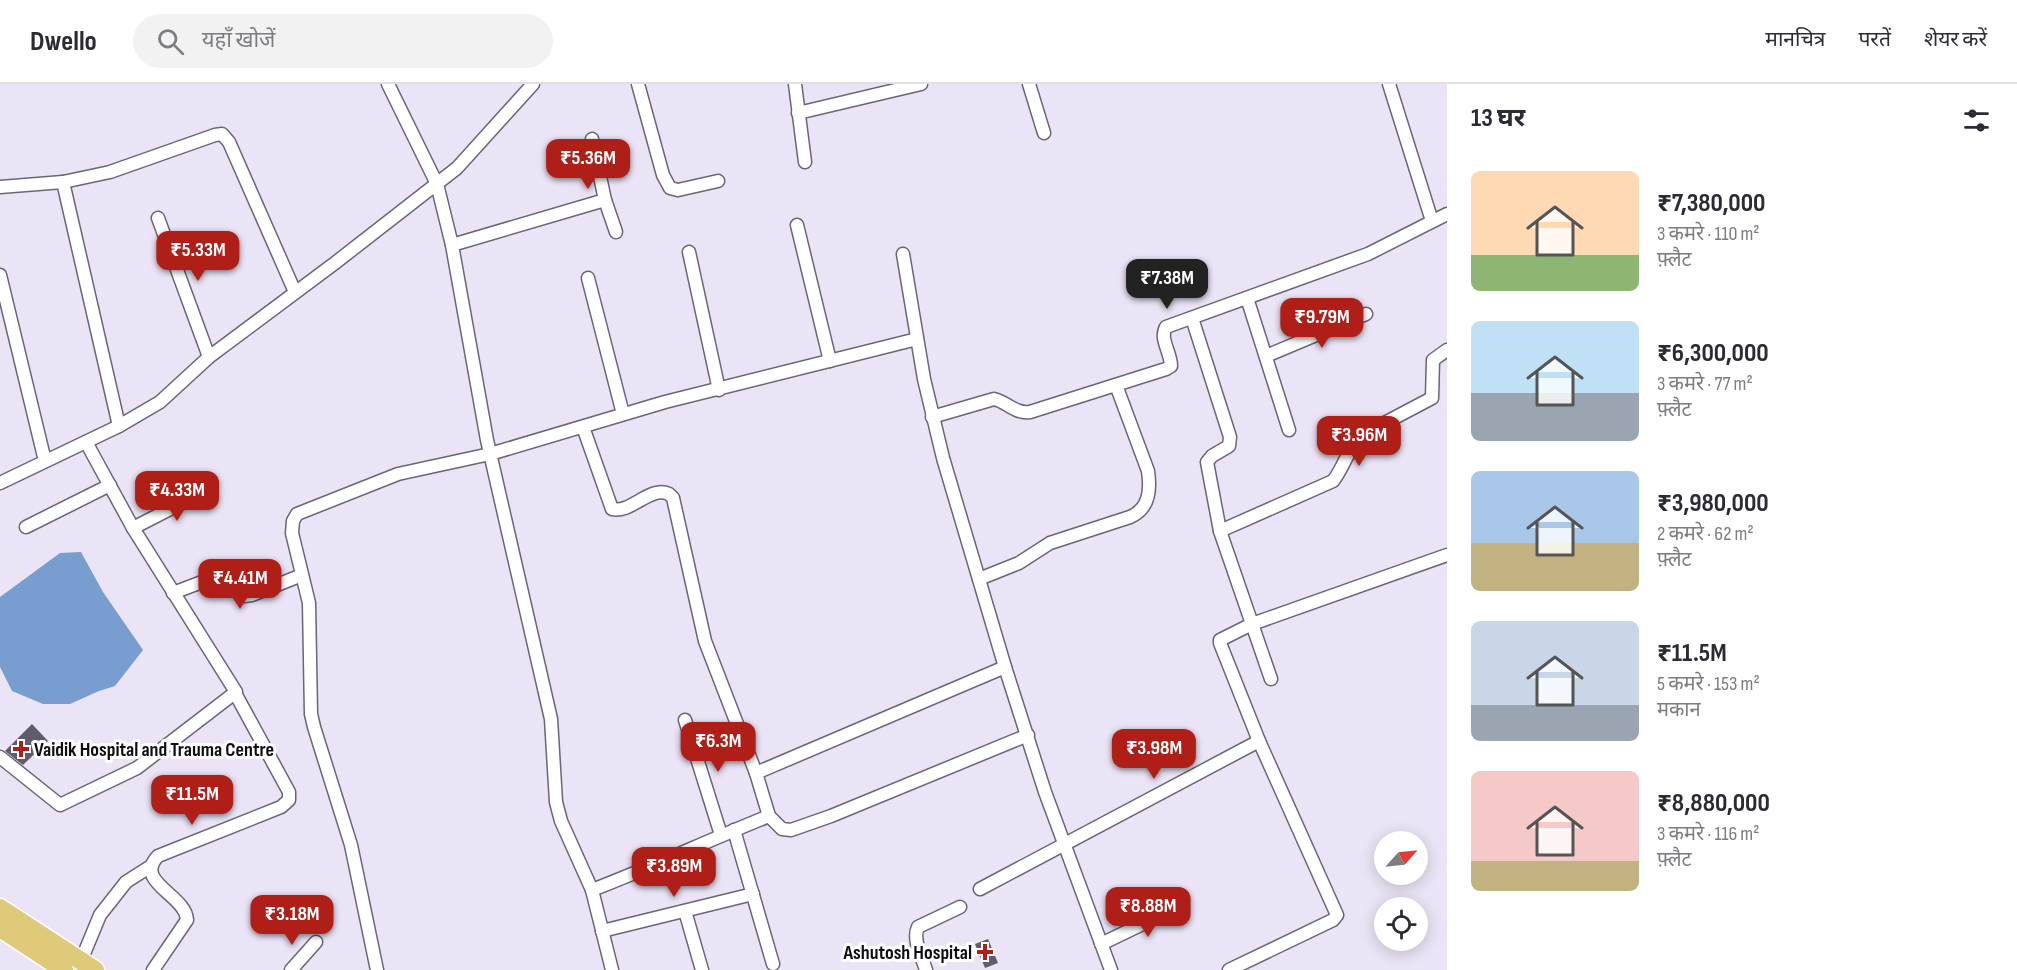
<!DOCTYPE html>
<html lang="hi">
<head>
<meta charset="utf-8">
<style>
	body { margin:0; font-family:"Sofia Sans Condensed","Noto Sans Devanagari",sans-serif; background:#f2f2f3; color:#2b2b33; height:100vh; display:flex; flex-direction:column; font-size:22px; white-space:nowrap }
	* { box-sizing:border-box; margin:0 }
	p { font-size:20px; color:#7c7c81 }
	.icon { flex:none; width:33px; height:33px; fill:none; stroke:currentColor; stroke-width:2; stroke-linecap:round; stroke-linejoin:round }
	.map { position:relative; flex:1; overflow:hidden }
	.details { display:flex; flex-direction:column; background:#fff; width:570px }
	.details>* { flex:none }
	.needle { width:39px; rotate:63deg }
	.fabs { position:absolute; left:1374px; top:747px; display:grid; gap:12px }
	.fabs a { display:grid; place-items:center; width:54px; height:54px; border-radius:50%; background:#fff; box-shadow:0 3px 15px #0003; font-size:30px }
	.price { position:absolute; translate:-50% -51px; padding:0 14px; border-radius:12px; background:#af1f17; color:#fff; font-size:20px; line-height:39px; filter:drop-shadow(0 2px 3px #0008) }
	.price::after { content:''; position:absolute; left:50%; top:36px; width:18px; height:14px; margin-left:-9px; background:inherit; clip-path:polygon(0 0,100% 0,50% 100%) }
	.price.on { background:#222; color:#fff }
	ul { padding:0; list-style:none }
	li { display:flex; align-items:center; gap:18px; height:150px; padding:0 24px }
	li span { display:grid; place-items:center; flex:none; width:168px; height:120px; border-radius:9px; color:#555 }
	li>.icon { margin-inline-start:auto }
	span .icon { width:72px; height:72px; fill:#fffc; stroke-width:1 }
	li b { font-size:26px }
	h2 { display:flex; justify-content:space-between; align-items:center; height:72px; padding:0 24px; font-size:26px }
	header { display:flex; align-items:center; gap:36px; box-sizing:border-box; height:84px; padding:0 30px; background:#fff; border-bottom:2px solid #e1e1e2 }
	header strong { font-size:28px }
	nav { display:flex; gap:33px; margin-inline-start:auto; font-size:21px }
	.search { width:420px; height:54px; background:#f2f2f3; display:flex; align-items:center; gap:15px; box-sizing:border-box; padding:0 21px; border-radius:33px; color:#7c7c81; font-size:22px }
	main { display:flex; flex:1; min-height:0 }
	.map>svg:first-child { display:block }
	.water { fill:#789dcf }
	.building { fill:#615b6b }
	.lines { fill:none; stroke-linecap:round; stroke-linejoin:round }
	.street-casing { stroke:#6b6574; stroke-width:15 }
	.primary-casing { stroke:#fff; stroke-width:21 }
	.street { stroke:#fff; stroke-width:12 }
	.primary { stroke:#dfca7a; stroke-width:18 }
	.poi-dot { fill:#af1f17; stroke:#fff; stroke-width:2 }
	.labels { text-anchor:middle; stroke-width:6; stroke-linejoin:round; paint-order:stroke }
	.poi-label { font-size:20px; font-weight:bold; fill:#0f0d13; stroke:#fff; text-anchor:start }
</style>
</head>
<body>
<header>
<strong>Dwello</strong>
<div class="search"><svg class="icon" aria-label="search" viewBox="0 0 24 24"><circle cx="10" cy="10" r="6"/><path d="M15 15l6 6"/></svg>यहाँ खोजें</div>
<nav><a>मानचित्र</a><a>परतें</a><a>शेयर करें</a></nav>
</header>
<main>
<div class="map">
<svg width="1447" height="886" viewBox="0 0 1447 886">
	<rect width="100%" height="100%" fill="#ebe4f6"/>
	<!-- water -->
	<path class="water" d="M81,468L103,508L143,566L115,602L99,607L70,620H43L12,607L0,583V513L60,469Z"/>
	<!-- building -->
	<g class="building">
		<path d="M32,640L48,657L23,681L5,667Z"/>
		<path d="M988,855L998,879L985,884L975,860Z"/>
	</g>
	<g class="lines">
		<!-- street casing -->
		<g class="street-casing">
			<g id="street">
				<path d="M388,0L437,100L452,161L487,356L551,635L556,718L561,737L592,806L612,886"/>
				<path d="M638,0L663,91L670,104L678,106L718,97"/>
				<path d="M795,0L805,78"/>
				<path d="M1029,0L1044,49"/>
				<path d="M1389,0L1432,137"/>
				<path d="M798,29L921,0"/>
				<path d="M592,55L605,116L616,148"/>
				<path d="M63,98L119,342"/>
				<path d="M0,103L63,98L110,88L215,51L222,50L229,58L295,208"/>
				<path d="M158,134L209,273"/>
				<path d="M797,141L830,277"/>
				<path d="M452,161L605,116"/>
				<path d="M689,168L719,306"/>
				<path d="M903,170L924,295L943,374L1005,583L1045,708L1111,886"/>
				<path d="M0,191L45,377"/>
				<path d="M588,194L623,330"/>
				<path d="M1247,214L1289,346"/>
				<path d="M1192,234L1230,353L1229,362L1212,372L1207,378L1220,447L1271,595"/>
				<path d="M1266,272L1366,230"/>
				<path d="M932,333L994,315C1007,318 1015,330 1030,328L1166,285L1171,282C1171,268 1159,255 1166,243L1368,170L1447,130"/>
				<path d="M583,343L612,425C631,430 650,401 669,410L673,414L705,557L756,689L769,732L782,745L791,746L831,732L1028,651"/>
				<path d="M0,399L119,342L160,318L209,273L335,179L457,84L533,0"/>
				<path d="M26,443L110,401"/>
				<path d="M133,444L207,406"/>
				<path d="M1220,447L1333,397C1344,383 1348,365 1360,352L1432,314L1433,276L1447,266"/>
				<path d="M979,495L1019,479L1050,459L1130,433C1149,425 1151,407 1148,387L1116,301"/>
				<path d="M173,509L220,491H225L244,512L252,511L302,491"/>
				<path d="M685,636L721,751"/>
				<path d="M0,673L60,721L137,684L236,608L133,444L86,358"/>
				<path d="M756,689L1005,583"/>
				<path d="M734,746L773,880"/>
				<path d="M980,805L1259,657"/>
				<path d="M592,806C652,783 709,756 769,732"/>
				<path d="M685,827L702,886"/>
				<path d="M602,847L753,810"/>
				<path d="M1101,860L1182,821"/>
				<path d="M81,877L100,831L126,798L151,782"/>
				<path d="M153,886L187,836C186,811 133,798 158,772L281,723L289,716V708L235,609"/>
				<path d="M291,886L316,858"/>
				<path d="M377,886L351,761L314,643L311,630L309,519L292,449L293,437L297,430L398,390L490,370L665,318L917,255"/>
				<path d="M926,886C922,873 912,855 918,843L960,823"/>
				<path d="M1229,886L1333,836L1337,831L1259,657L1220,559V556L1252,540L1447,471"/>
			</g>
		</g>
		<!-- primary casing -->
		<g class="primary-casing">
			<g id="primary">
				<path d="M0,824L95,886"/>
				<path d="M0,844L64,886"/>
			</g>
		</g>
		<!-- street -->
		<use href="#street" class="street"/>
		<!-- primary -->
		<use href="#primary" class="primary"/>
	</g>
	<!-- markers -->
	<g class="poi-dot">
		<path d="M18 656h6v6h6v6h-6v6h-6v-6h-6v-6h6z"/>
		<path d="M982 859h6v6h6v6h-6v6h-6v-6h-6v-6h6z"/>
	</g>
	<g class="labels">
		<!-- poi labels -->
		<g class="poi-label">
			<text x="34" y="672">Vaidik Hospital and Trauma Centre</text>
			<text x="972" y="875" text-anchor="end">Ashutosh Hospital</text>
		</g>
	</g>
</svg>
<div class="fabs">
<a><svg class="needle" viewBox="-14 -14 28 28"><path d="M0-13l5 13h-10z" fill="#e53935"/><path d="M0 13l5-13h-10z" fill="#7c7c81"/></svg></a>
<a><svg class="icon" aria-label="locate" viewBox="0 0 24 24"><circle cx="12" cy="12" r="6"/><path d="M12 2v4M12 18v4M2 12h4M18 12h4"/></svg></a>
</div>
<b class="price" style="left:588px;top:106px">₹5.36M</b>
<b class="price" style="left:198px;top:198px">₹5.33M</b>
<b class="price on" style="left:1167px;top:226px">₹7.38M</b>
<b class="price" style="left:1322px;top:265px">₹9.79M</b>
<b class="price" style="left:1359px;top:383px">₹3.96M</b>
<b class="price" style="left:177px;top:438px">₹4.33M</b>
<b class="price" style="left:240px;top:526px">₹4.41M</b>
<b class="price" style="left:718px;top:689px">₹6.3M</b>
<b class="price" style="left:1154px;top:696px">₹3.98M</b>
<b class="price" style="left:192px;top:742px">₹11.5M</b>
<b class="price" style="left:674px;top:814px">₹3.89M</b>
<b class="price" style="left:1148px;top:854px">₹8.88M</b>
<b class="price" style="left:292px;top:862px">₹3.18M</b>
</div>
<section class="details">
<h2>13 घर<svg class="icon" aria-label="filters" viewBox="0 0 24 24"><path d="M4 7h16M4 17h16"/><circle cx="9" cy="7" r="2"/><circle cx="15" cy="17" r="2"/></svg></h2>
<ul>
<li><span style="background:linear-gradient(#ffd9b3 70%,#8fb573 0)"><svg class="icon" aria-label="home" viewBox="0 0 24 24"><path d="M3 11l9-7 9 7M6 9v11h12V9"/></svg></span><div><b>₹7,380,000</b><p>3 कमरे · 110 m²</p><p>फ़्लैट</p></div></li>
<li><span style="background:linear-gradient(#bfe0f5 60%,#9aa5b1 0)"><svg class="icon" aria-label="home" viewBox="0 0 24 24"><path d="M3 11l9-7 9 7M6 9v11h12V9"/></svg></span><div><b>₹6,300,000</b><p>3 कमरे · 77 m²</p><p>फ़्लैट</p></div></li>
<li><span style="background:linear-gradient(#a9c7e8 60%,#c2b280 0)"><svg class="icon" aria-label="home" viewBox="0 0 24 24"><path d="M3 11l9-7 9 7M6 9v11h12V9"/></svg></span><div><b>₹3,980,000</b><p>2 कमरे · 62 m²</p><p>फ़्लैट</p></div></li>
<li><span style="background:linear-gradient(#c9d6e8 70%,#9aa5b1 0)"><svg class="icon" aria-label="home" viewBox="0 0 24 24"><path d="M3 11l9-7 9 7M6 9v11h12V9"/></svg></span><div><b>₹11.5M</b><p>5 कमरे · 153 m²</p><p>मकान</p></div></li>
<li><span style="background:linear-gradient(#f6c9c9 75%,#c2b280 0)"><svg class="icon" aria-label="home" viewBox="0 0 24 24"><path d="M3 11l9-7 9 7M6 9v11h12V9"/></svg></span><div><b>₹8,880,000</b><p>3 कमरे · 116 m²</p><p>फ़्लैट</p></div></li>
</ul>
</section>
</main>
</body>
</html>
